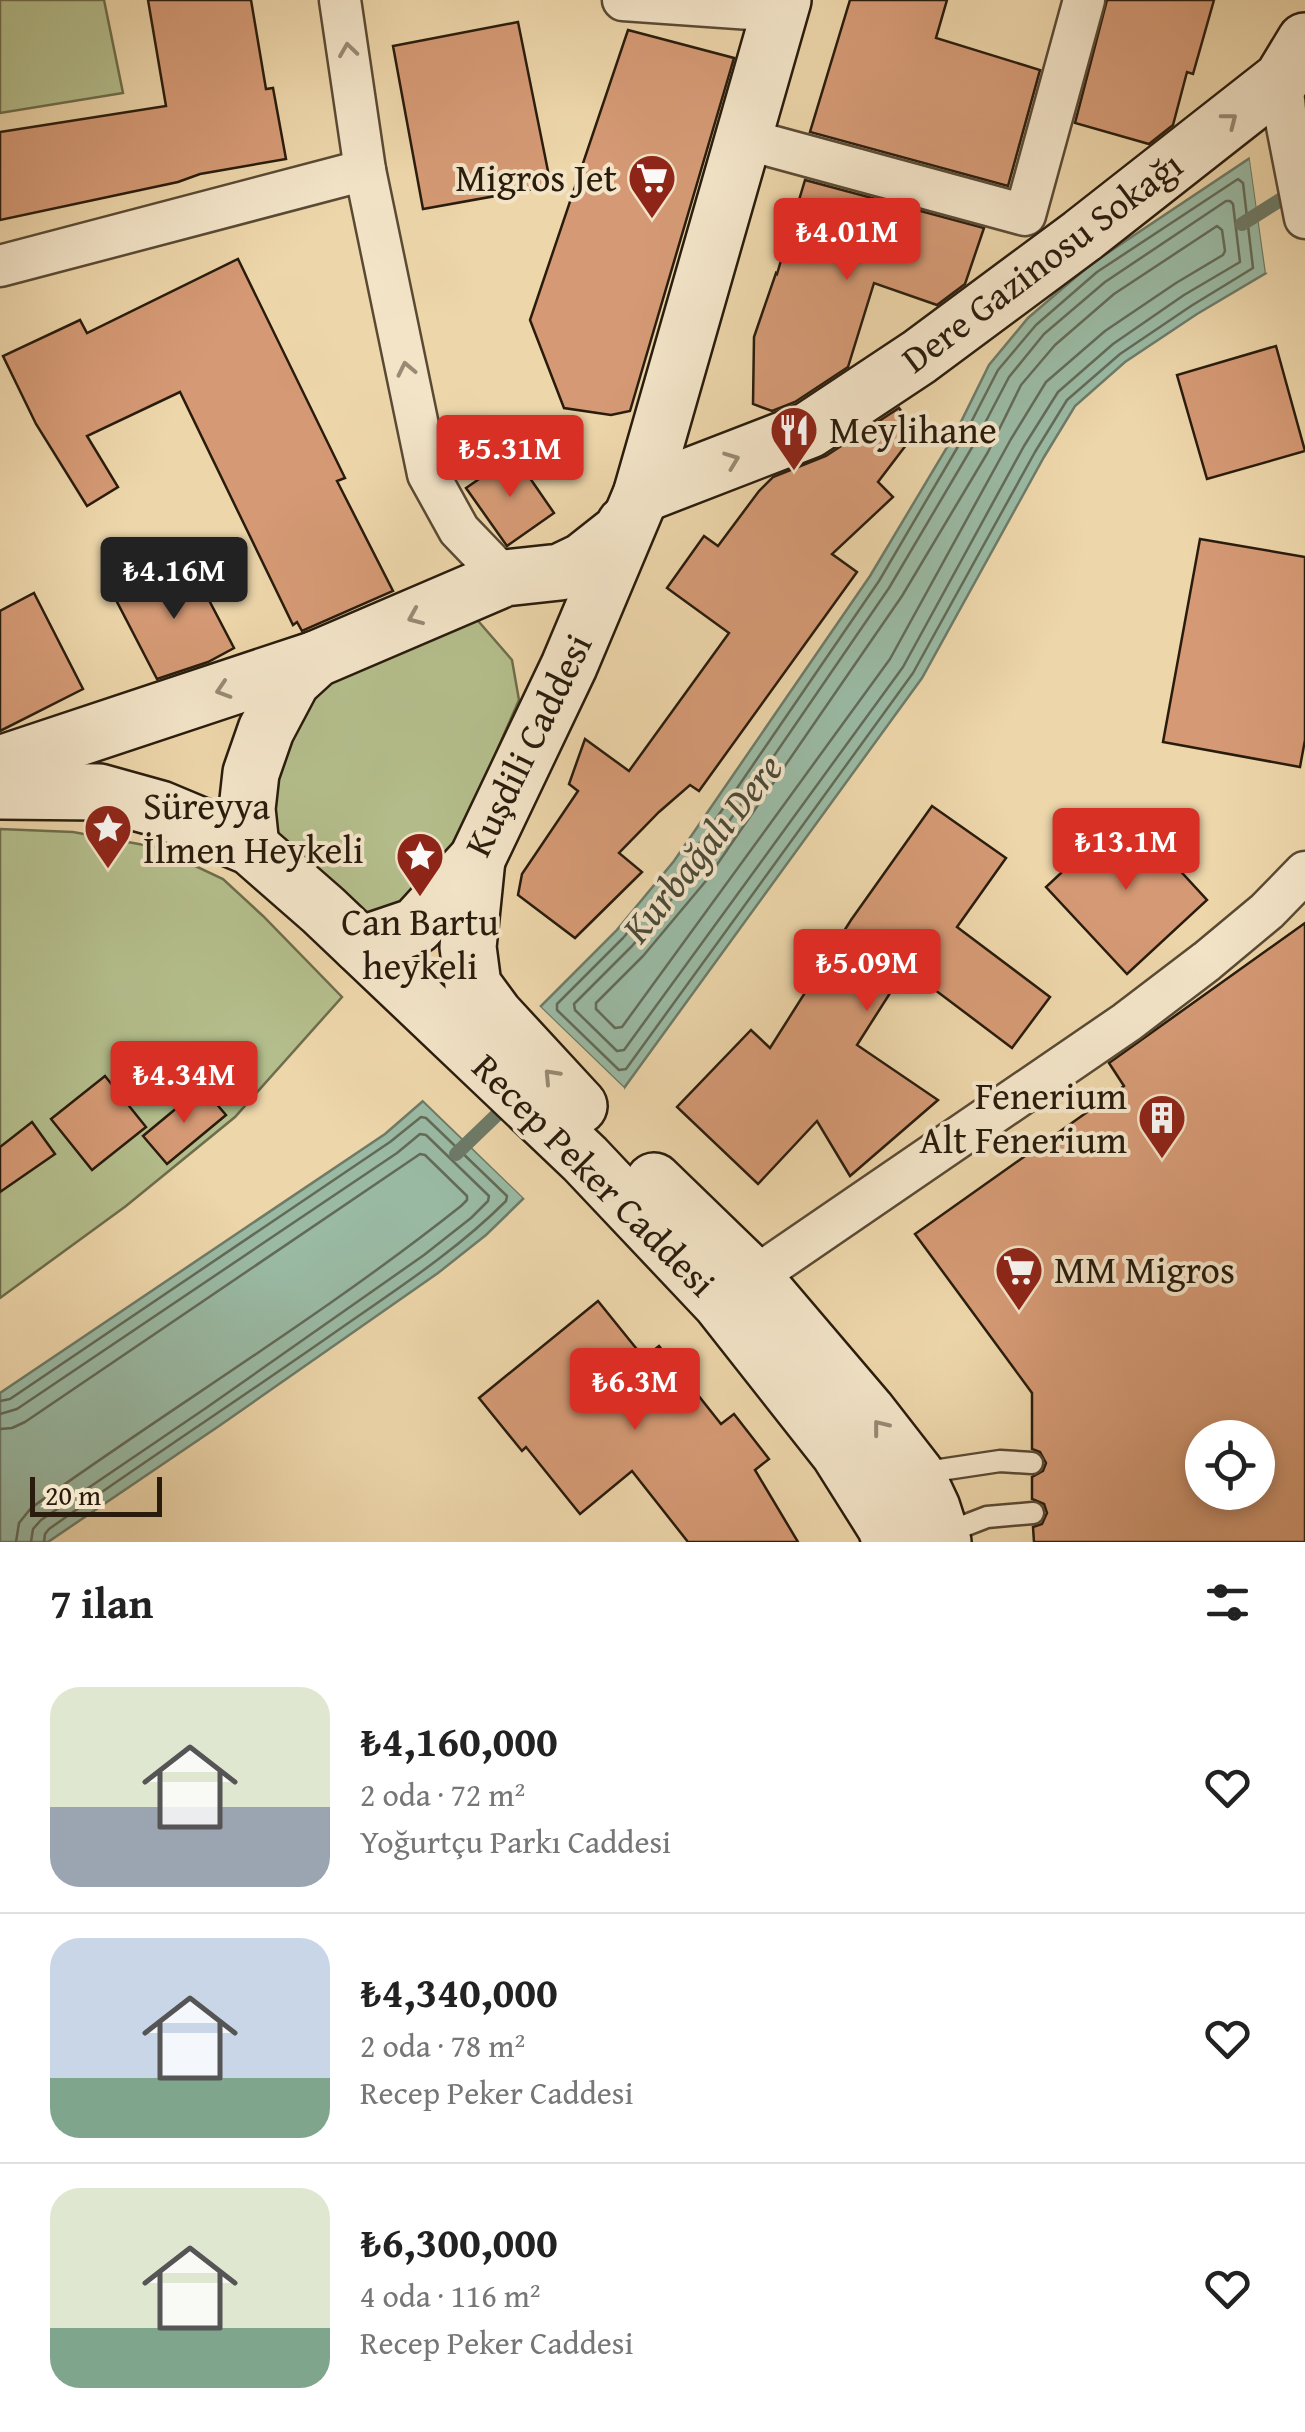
<!DOCTYPE html>
<html lang="tr">
<head>
<meta charset="utf-8">
<style>
	body { margin:0; font-family:"Gentium Book Plus",serif; background:#f2f2f2; color:#222; height:100vh; display:flex; flex-direction:column; font-size:38px; white-space:nowrap }
	* { box-sizing:border-box; margin:0 }
	p { font-size:32px; color:#767676 }
	.icon { flex:none; width:55px; height:55px; fill:none; stroke:currentColor; stroke-width:2; stroke-linecap:round; stroke-linejoin:round }
	.map { position:relative; height:1542px; overflow:hidden }
	.drawer { display:flex; flex-direction:column; background:#fff; flex:1 }
	.drawer>* { flex:none }
	.fabs { position:absolute; left:1185px; top:1420px; display:grid; gap:20px }
	.fabs a { display:grid; place-items:center; width:90px; height:90px; border-radius:50%; background:#fff; box-shadow:0 5px 15px #0003; font-size:50px }
	.scale { position:absolute; left:30px; bottom:25px; width:132px; box-sizing:border-box; padding-left:10px; border:5px solid #291c0d; border-top:0; font-size:28px; line-height:35px; white-space:nowrap; color:#291c0d; -webkit-text-stroke:8px #f3e4c8; paint-order:stroke }
	.price { position:absolute; translate:-50% -85px; padding:0 22px; border-radius:10px; background:#d93025; color:#fff; font-size:32px; line-height:65px; filter:drop-shadow(0 2px 5px #0008) }
	.price::after { content:''; position:absolute; left:50%; top:60px; width:30px; height:22px; margin-left:-15px; background:inherit; clip-path:polygon(0 0,100% 0,50% 100%) }
	.price.current { background:#222; color:#fff }
	ul { padding:0; list-style:none }
	li { display:flex; align-items:center; gap:30px; height:250px; padding:0 50px }
	li+li { border-top:2px solid #e0e0e0 }
	li span { display:grid; place-items:center; flex:none; width:280px; height:200px; border-radius:30px; color:#555 }
	li>.icon { margin-inline-start:auto }
	span .icon { width:120px; height:120px; fill:#fffc; stroke-width:1 }
	li b { font-size:42px }
	h2 { display:flex; justify-content:space-between; align-items:center; height:120px; padding:0 50px; font-size:42px }
	.map>svg:first-child { display:block }
	.green { fill:#b4be8c; stroke:#6e6d4c; stroke-width:2.5 }
	.water { fill:#9abaa4; stroke:#6d7b68; stroke-width:2.5 }
	.pier { fill:#edd6aa }
	.lines { fill:none; stroke-linecap:round; stroke-linejoin:round }
	.shore { stroke:#626b58; stroke-width:2.5 }
	.stream { stroke:#6d7b68; stroke-width:14 }
	.building { fill:#d59a75; stroke:#291c0d; stroke-width:2.5; fill-rule:evenodd }
	.lane-casing { stroke:#5a4a34; stroke-width:25 }
	.street-casing { stroke:#5a4a34; stroke-width:45 }
	.secondary-casing { stroke:#291c0d; stroke-width:60 }
	.lane { stroke:#f3e4c8; stroke-width:20 }
	.street { stroke:#f3e4c8; stroke-width:40 }
	.secondary { stroke:#f3e4c8; stroke-width:55 }
	.oneway { stroke:#988a74 }
	.labels { text-anchor:middle; stroke-width:8; stroke-linejoin:round; paint-order:stroke }
	.poi-label { font-size:38px; fill:#291c0d; stroke:#f3e4c8; text-anchor:start }
	.street-label { font-size:38px; fill:#291c0d; stroke:#f3e4c8 }
	.water-label { font-size:40px; font-style:italic; fill:#4b4b3a; stroke:#f3e4c8 }
</style>
</head>
<body>
<div class="map">
<svg width="1305" height="1542" viewBox="0 0 1305 1542">
	<rect width="100%" height="100%" fill="#edd6aa"/>
	<filter id="stains"><feTurbulence type="fractalNoise" baseFrequency=".002" numOctaves="4"/><feColorMatrix values="0 0 0 0 .2 0 0 0 0 .09 0 0 0 0 .02 0 0 0 .5 -.17"/></filter>
	<radialGradient id="worn" r=".72"><stop offset=".6" stop-color="#630" stop-opacity="0"/><stop offset="1" stop-color="#630" stop-opacity=".3"/></radialGradient>
	<!-- green -->
	<g class="green">
		<path d="M0,0H104L123,93L0,113Z"/>
		<path d="M473,615L512,660L519,700L445,869L364,933L269,849L255,775L300,686Z"/>
		<path d="M0,829L73,832L155,847L223,879L263,916L342,997L235,1117L126,1206L0,1298Z"/>
	</g>
	<!-- water -->
	<g class="water">
		<path d="M1250,158L1266,273L1197,314L1125,362L1075,406L1044,457L922,678L624,1088L540,1007L616,931L674,861L870,576L955,434L989,365L1028,318L1091,264Z"/>
		<path d="M423,1101L524,1198L486,1235L438,1273L219,1426L48,1542H0V1393L385,1134Z"/>
	</g>
	<!-- pier -->
	<g class="pier">
		<path d="M1249,153L1255,158L1270,271L1266,273Z"/>
		<path d="M536,1003L624,1088L625,1093L620,1092L536,1010Z"/>
		<path d="M423,1096L527,1194V1201L420,1097Z"/>
	</g>
	<g class="lines">
		<!-- shore -->
		<g class="shore">
			<path d="M1238,179L1243,183L1253,268L1191,306L1120,354L1067,400L1035,452L913,673L626,1069L619,1070L557,1010V1004L623,938L683,867L879,581L963,438L998,370L1036,325L1097,272Z"/>
			<path d="M1226,201H1230L1233,204L1240,262L1184,295L1113,344L1058,392L1024,446L903,667L624,1050L617,1051L575,1010L574,1004L632,946L693,874L889,588L974,444L1009,377L1044,334L1105,282Z"/>
			<path d="M1217,226L1222,230L1225,251L1223,255L1176,283L1105,331L1046,382L1011,439L890,659L622,1027L615,1028L596,1009V1003L643,956L705,882L902,596L988,452L1021,385L1055,345L1114,294Z"/>
			<path d="M0,1401L10,1399L390,1142L421,1117L426,1118L507,1196L506,1201C457,1250 400,1287 344,1326C246,1395 146,1460 49,1529L45,1534L44,1542"/>
			<path d="M0,1414L17,1409L397,1153L420,1134L426,1135L489,1196L488,1201L471,1218L424,1255L206,1408L41,1520L33,1529L31,1542"/>
			<path d="M0,1429L12,1428L25,1422L420,1154L425,1155L467,1196V1200L461,1206C324,1315 173,1406 31,1508L19,1523L16,1542"/>
		</g>
		<!-- stream -->
		<g class="stream">
			<path d="M1242,224L1296,190"/>
			<path d="M456,1154L509,1103"/>
		</g>
	</g>
	<!-- building -->
	<g class="building">
		<path d="M148,0H251L266,89L273,88L286,159L200,174L178,182L0,220V132L166,106Z"/>
		<path d="M850,0H947L936,38L1040,70L1008,186L810,132Z"/>
		<path d="M1107,0H1214L1193,74L1187,72L1173,125L1149,144L1075,123Z"/>
		<path d="M518,22L551,186L423,209L393,46Z"/>
		<path d="M628,30L734,58L630,411L611,415L564,408L530,320Z"/>
		<path d="M805,180L984,228L965,284L937,305L874,283L848,367L795,402L772,411L753,404L754,337L776,273L777,274Z"/>
		<path d="M238,259L345,478L337,481L393,591L302,631L297,622L293,625L180,392L87,436L118,487L87,506L36,424L3,356L80,320L87,333Z"/>
		<path d="M1276,346L1305,451L1207,479L1177,375Z"/>
		<path d="M899,408L916,432L878,482L893,497L832,554L857,572L699,791L690,785L659,812L619,853L642,872L575,938L518,895L522,874L578,791L569,784L585,739L629,771L729,633L667,588L704,536L718,546L759,491L773,477L826,456Z"/>
		<path d="M514,455L554,513L507,546L466,488Z"/>
		<path d="M1200,539L1305,557V740L1300,767L1163,742Z"/>
		<path d="M188,560L234,648L208,662L157,679L115,598Z"/>
		<path d="M34,593L83,689L0,731V611Z"/>
		<path d="M932,806L1006,858L957,927L1050,997L1012,1048L906,968L857,1045L938,1100L850,1176L817,1121L758,1184L677,1107L751,1030L770,1048L851,920Z"/>
		<path d="M1126,812L1207,900L1127,974L1046,887Z"/>
		<path d="M1305,923V1542H1034L1033,1527L1042,1524L1047,1513L1044,1504L1032,1499V1477L1043,1471L1046,1463L1040,1452L1032,1449V1393L915,1234L1124,1086L1109,1063ZM1202,1438H1258V1492H1202Z"/>
		<path d="M105,1076L146,1127L92,1170L51,1119Z"/>
		<path d="M202,1087L226,1115L167,1164L143,1136Z"/>
		<path d="M32,1122L55,1154L0,1192V1147Z"/>
		<path d="M598,1301L644,1358L659,1346L721,1424L734,1414L769,1459L755,1470L798,1542H688L632,1471L580,1514L526,1447L522,1451L479,1398Z"/>
	</g>
	<g class="lines">
		<!-- lane casing -->
		<g class="lane-casing">
			<g id="lane">
				<path d="M920,1473L1000,1461L1032,1463"/>
				<path d="M943,1534L987,1517L1033,1513"/>
			</g>
		</g>
		<!-- street casing -->
		<g class="street-casing">
			<g id="street">
				<path d="M340,0L365,170L428,474L459,530L505,578"/>
				<path d="M623,0L779,11"/>
				<path d="M1282,79L1286,121L1305,218"/>
				<path d="M745,139L1025,215L1084,0"/>
				<path d="M0,266L365,170"/>
				<path d="M731,1293L1127,1022L1207,961L1267,911L1305,872"/>
			</g>
		</g>
		<!-- secondary casing -->
		<g class="secondary-casing">
			<g id="secondary">
				<path d="M641,495L809,430L919,357L1082,236L1282,79L1305,41"/>
				<path d="M0,764L316,659"/>
				<path d="M0,791L99,792L160,809L251,847L323,910L585,1159L720,1302L839,1453L885,1526L891,1542"/>
				<path d="M251,847L247,809L251,773L266,730L292,681L316,659L505,578L560,572L583,561L621,531L625,524"/>
				<path d="M477,859L468,947L473,985L495,1015L579,1106"/>
				<path d="M360,945L416,926L477,859L569,666L641,495L783,0"/>
				<path d="M654,1181L752,1276L867,1411L916,1474L932,1508L943,1542"/>
			</g>
		</g>
		<!-- lane -->
		<use href="#lane" class="lane"/>
		<!-- street -->
		<use href="#street" class="street"/>
		<!-- secondary -->
		<use href="#secondary" class="secondary"/>
	</g>
	<!-- one-way arrows -->
	<defs><path id="oneway-chevron" d="M-2-3.5L2.5 0L-2 3.5" fill="none" stroke-width="1.6" stroke-linecap="round" stroke-linejoin="round" transform="scale(2.5)"/></defs>
	<g class="oneway">
		<use href="#oneway-chevron" transform="translate(348 50) rotate(-98)"/>
		<use href="#oneway-chevron" transform="translate(1230 120) rotate(-38)"/>
		<use href="#oneway-chevron" transform="translate(406 369) rotate(-102)"/>
		<use href="#oneway-chevron" transform="translate(732 460) rotate(-21)"/>
		<use href="#oneway-chevron" transform="translate(415 617) rotate(157)"/>
		<use href="#oneway-chevron" transform="translate(223 690) rotate(162)"/>
		<use href="#oneway-chevron" transform="translate(551 1076) rotate(-133)"/>
		<use href="#oneway-chevron" transform="translate(880 1427) rotate(-128)"/>
	</g>
	<!-- icons -->
	<defs>
		<g id="supermarket-pin" transform="scale(2.5)"><path d="M0 17L-7.5 6A9.5 9.5 0 1 1 7.5 6Z" fill="#8f2418" stroke="#f3e4c8"/><path d="M-6-5.5h2.5l.6 2H6L4.5 2H-2.5L-4.4-4H-6ZM-1.5 3.2a1.3 1.3 0 1 0 .1 0ZM3 3.2a1.3 1.3 0 1 0 .1 0Z" fill="#fff"/></g>
		<g id="restaurant-pin" transform="scale(2.5)"><path d="M0 17L-7.5 6A9.5 9.5 0 1 1 7.5 6Z" fill="#8f2418" stroke="#f3e4c8"/><path d="M-5-6h1v4h1v-4h1v4h1v-4h1v5L-1.5 .5V6h-2V.5L-5-1ZM5-6V6H3V1.5H1.5Q1.5-4 5-6Z" fill="#fff"/></g>
		<g id="sight-pin" transform="scale(2.5)"><path d="M0 17L-7.5 6A9.5 9.5 0 1 1 7.5 6Z" fill="#8f2418" stroke="#f3e4c8"/><path d="M0-6L1.8-2.2L6-1.7L2.9 1.2L3.7 5.4L0 3.3L-3.7 5.4L-2.9 1.2L-6-1.7L-1.8-2.2Z" fill="#fff"/></g>
		<g id="building-pin" transform="scale(2.5)"><path d="M0 17L-7.5 6A9.5 9.5 0 1 1 7.5 6Z" fill="#8f2418" stroke="#f3e4c8"/><path d="M-4-6H4V6H1V3H-1V6H-4ZM-2.5-4.3h1.7v1.8h-1.7ZM.8-4.3h1.7v1.8H.8ZM-2.5-1h1.7V.8h-1.7ZM.8-1h1.7V.8H.8Z" fill="#fff"/></g>
	</defs>
	<g fill-rule="evenodd">
		<use href="#supermarket-pin" x="652" y="178"/>
		<use href="#restaurant-pin" x="794" y="430"/>
		<use href="#sight-pin" x="108" y="828"/>
		<use href="#sight-pin" x="420" y="856"/>
		<use href="#building-pin" x="1162" y="1118"/>
		<use href="#supermarket-pin" x="1019" y="1270"/>
	</g>
	<g class="labels">
		<!-- poi labels -->
		<g class="poi-label">
			<text x="617" y="191" text-anchor="end">Migros Jet</text>
			<text x="829" y="443">Meylihane</text>
			<text x="143" y="819">Süreyya<tspan x="143" dy="44">İlmen Heykeli</tspan></text>
			<text x="420" y="935" text-anchor="middle">Can Bartu<tspan x="420" dy="44">heykeli</tspan></text>
			<text x="1127" y="1109" text-anchor="end">Fenerium<tspan x="1127" dy="44">Alt Fenerium</tspan></text>
			<text x="1054" y="1283">MM Migros</text>
		</g>
		<!-- street labels -->
		<g class="street-label">
			<text transform="translate(1042 262) rotate(-37)" y="13">Dere Gazinosu Sokağı</text>
			<text transform="translate(528 745) rotate(-64)" y="13">Kuşdili Caddesi</text>
			<text transform="translate(594 1175) rotate(45)" y="13">Recep Peker Caddesi</text>
		</g>
		<!-- water labels -->
		<g class="water-label">
			<text transform="translate(702 848) rotate(-51)" y="14">Kurbağalı Dere</text>
		</g>
	</g>
	<rect width="100%" height="100%" filter="url(#stains)"/>
	<rect width="100%" height="100%" fill="url(#worn)"/>
</svg>
<div class="fabs">
<a><svg class="icon" aria-label="locate" viewBox="0 0 24 24"><circle cx="12" cy="12" r="6"/><path d="M12 2v4M12 18v4M2 12h4M18 12h4"/></svg></a>
</div>
<div class="scale">20 m</div>
<b class="price" style="left:847px;top:283px">₺4.01M</b>
<b class="price" style="left:510px;top:500px">₺5.31M</b>
<b class="price current" style="left:174px;top:622px">₺4.16M</b>
<b class="price" style="left:1126px;top:893px">₺13.1M</b>
<b class="price" style="left:867px;top:1014px">₺5.09M</b>
<b class="price" style="left:184px;top:1126px">₺4.34M</b>
<b class="price" style="left:635px;top:1433px">₺6.3M</b>
</div>
<section class="drawer">
<h2>7 ilan<svg class="icon" aria-label="filters" viewBox="0 0 24 24"><path d="M4 7h16M4 17h16"/><circle cx="9" cy="7" r="2"/><circle cx="15" cy="17" r="2"/></svg></h2>
<ul>
<li><span style="background:linear-gradient(#dfe7d0 60%,#9aa5b1 0)"><svg class="icon" aria-label="home" viewBox="0 0 24 24"><path d="M3 11l9-7 9 7M6 9v11h12V9"/></svg></span><div><b>₺4,160,000</b><p>2 oda · 72 m²</p><p>Yoğurtçu Parkı Caddesi</p></div><svg class="icon" aria-label="heart" viewBox="0 0 24 24"><path d="M12 20l-8-8c-3-5 5-10 8-4 3-6 11-1 8 4z"/></svg></li>
<li><span style="background:linear-gradient(#c9d6e8 70%,#7fa58c 0)"><svg class="icon" aria-label="home" viewBox="0 0 24 24"><path d="M3 11l9-7 9 7M6 9v11h12V9"/></svg></span><div><b>₺4,340,000</b><p>2 oda · 78 m²</p><p>Recep Peker Caddesi</p></div><svg class="icon" aria-label="heart" viewBox="0 0 24 24"><path d="M12 20l-8-8c-3-5 5-10 8-4 3-6 11-1 8 4z"/></svg></li>
<li><span style="background:linear-gradient(#dfe7d0 70%,#7fa58c 0)"><svg class="icon" aria-label="home" viewBox="0 0 24 24"><path d="M3 11l9-7 9 7M6 9v11h12V9"/></svg></span><div><b>₺6,300,000</b><p>4 oda · 116 m²</p><p>Recep Peker Caddesi</p></div><svg class="icon" aria-label="heart" viewBox="0 0 24 24"><path d="M12 20l-8-8c-3-5 5-10 8-4 3-6 11-1 8 4z"/></svg></li>
</ul>
</section>
</body>
</html>
